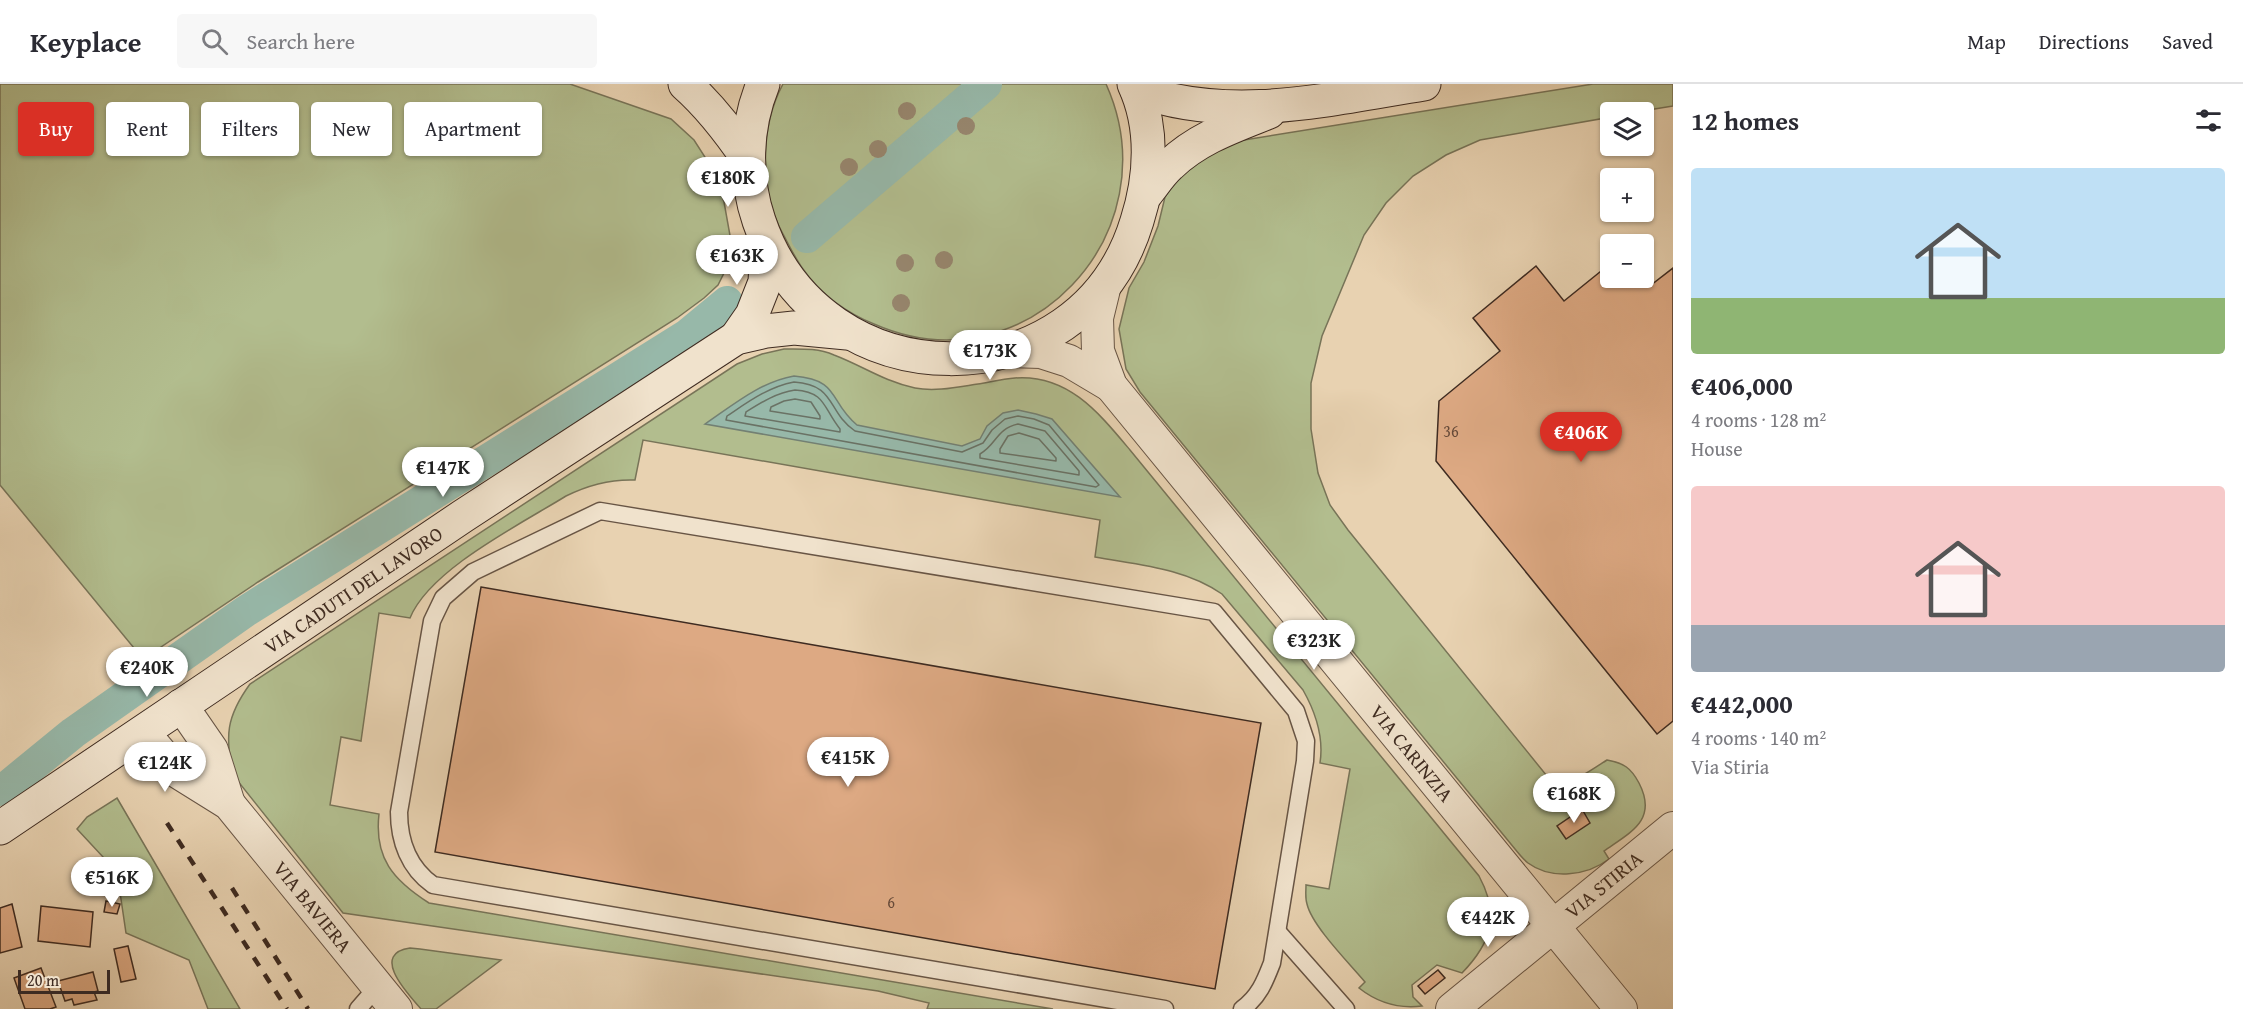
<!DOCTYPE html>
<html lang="en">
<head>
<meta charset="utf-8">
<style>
	body { margin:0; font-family:"Gentium Book Plus",serif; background:#f7f7f7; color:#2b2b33; height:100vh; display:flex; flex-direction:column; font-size:22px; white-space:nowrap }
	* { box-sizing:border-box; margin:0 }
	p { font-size:20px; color:#7c7c81 }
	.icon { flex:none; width:33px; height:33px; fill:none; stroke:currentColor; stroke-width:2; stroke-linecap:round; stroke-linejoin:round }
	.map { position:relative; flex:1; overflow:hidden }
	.drawer { display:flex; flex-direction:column; background:#fff; width:570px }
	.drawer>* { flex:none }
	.guide { position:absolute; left:18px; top:18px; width:570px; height:54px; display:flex; gap:12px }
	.buttons { position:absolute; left:1600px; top:18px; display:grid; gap:12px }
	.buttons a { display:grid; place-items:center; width:54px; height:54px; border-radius:6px; background:#fff; box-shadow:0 2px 4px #0004; font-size:30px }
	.scale { position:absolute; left:18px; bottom:15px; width:92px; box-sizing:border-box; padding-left:6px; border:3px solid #3e2b21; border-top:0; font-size:16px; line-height:21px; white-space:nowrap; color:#3e2b21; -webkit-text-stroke:4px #f0e2cc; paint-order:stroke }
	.price { position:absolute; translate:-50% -51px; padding:0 14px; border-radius:21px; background:#fff; color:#222; font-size:20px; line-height:39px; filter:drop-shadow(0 2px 3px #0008) }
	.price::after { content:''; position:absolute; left:50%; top:36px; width:18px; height:14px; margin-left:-9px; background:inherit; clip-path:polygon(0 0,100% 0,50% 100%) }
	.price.on { background:#d93025; color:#fff }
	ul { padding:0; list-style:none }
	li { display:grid; align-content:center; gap:12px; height:318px; padding:0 18px }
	li span { display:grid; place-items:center; height:186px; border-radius:6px; color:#555 }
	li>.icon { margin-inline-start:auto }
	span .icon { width:108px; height:108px; fill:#fffc; stroke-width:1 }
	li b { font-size:26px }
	h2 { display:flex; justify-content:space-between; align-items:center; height:72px; padding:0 18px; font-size:26px }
	.pill { padding:0 21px; border-radius:6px; background:#fff; box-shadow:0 2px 4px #0004; font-size:21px; line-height:54px }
	.pill.on { background:#d93025; color:#fff }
	header { display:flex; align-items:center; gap:36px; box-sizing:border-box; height:84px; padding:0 30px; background:#fff; border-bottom:2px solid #e1e1e2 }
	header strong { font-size:28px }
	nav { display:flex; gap:33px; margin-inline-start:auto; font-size:21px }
	.search { width:420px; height:54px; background:#f7f7f7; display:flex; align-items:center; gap:15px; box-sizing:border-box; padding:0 21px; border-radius:6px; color:#7c7c81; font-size:22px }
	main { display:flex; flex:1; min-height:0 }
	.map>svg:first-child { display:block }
	.green { fill:#b2bd8e; stroke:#787458; stroke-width:1.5 }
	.water { fill:#97b8a9; stroke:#738073; stroke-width:1.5 }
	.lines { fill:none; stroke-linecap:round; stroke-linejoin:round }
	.shore { stroke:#6a7265; stroke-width:1.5 }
	.canal { stroke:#97b8a9; stroke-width:32 }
	.building { fill:#dda983; stroke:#3e2b21; stroke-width:1.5 }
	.lane-casing { stroke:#685545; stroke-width:19 }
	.street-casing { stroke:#685545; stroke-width:34 }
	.secondary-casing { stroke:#3e2b21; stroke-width:35 }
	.lane { stroke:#f0e2cc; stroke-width:16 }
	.street { stroke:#f0e2cc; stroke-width:32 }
	.secondary { stroke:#f0e2cc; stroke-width:33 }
	.rail { stroke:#3e2b21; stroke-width:4.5; stroke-dasharray:10 10; stroke-linecap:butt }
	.tree { fill:#97866e }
	.labels { text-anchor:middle; stroke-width:6; stroke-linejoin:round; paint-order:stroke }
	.number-label { font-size:16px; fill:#664a3a }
	.street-label { font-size:20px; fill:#3e2b21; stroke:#f0e2cc }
</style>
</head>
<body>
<header>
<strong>Keyplace</strong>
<div class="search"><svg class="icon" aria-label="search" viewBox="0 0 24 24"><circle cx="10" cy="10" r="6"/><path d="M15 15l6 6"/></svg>Search here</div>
<nav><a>Map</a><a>Directions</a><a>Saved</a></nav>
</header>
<main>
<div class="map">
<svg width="1673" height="925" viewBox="0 0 1673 925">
	<rect width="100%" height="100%" fill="#e8d2b1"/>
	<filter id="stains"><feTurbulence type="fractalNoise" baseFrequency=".00333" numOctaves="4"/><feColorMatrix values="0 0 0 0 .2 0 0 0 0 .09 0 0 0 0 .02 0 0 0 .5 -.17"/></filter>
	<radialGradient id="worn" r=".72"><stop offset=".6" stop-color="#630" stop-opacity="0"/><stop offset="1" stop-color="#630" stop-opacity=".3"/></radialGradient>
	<!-- green -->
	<g class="green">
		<path d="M0,0H570L671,35L694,56L712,84L724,118L731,157L727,183L718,201L704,214L677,234L258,498L143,575L0,401Z"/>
		<path d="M783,0H1106C1173,149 1026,307 874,240C847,229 820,210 803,185C795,174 789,161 783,150C759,107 760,43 783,0Z"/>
		<path d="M1593,0H1673V22L1636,28H1611V33L1480,56L1446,71L1413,92L1386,119L1364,151L1322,252L1311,299V345L1318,389L1330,421L1348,446L1555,702C1575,698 1590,687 1607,676C1624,679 1631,684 1639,699C1658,736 1631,748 1604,767L1609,775C1587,792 1551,796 1528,779C1523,775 1519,770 1515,765L1140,308L1126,285L1119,245L1129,204L1144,178L1158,142L1165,113L1177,95L1194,77L1238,57Z"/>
		<path d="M784,265C801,265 818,264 834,271C863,282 883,297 915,304C935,308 958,303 978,300C990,298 1003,295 1015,294C1068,290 1099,329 1130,366L1479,792C1500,831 1492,858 1462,889L1437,881L1412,901L1413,913L1422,922C1398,925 1378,919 1359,904L1365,898C1350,880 1312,842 1307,820C1305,814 1306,808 1306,801L1329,805L1350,685L1320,679C1324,653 1316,629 1303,606L1222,510C1185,484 1139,481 1095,473L1100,436L643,356L635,396C610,395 588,401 566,412C521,440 430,485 410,534L379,529L361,657L341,653L330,721L379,730C374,774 393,796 429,819L1053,925H927L929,919L878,907L343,829L233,691C225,652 226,633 250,600L737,280L762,270Z"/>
		<path d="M117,714L240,925H208L189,876L126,849L117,788L77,745L87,733Z"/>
		<path d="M410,864L420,865L501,876L436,925H421C409,911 369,870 410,864Z"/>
	</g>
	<!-- water -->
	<path class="water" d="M794,292C841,296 828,317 857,341L962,362L980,355L987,342L1003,329L1018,326L1036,330L1052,335L1120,413L705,340C733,321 760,298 794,292Z"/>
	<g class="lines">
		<!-- shore -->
		<g class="shore">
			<path d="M794,298C837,301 826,327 855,347L962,368L983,359L992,346L1005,335L1018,332L1034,335L1049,341L1099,401L1096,403L726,336L727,332C748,318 768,303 794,298Z"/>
			<path d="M795,306C826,308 823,324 840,345V348L745,332L746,328C762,318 776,309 795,306Z"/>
			<path d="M795,315L811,318L820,332V335L770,327L771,323L784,317Z"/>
			<path d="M1018,340L1045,347L1079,387V391L980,374V370C997,360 996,345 1018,340Z"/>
			<path d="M1019,349L1039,355L1056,374V377L1000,369V365L1008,352Z"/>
		</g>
		<!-- canal -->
		<g class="canal">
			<path d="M807,153L986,0"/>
			<path d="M0,706L8,702L73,649L246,527L687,251L727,218"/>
		</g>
	</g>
	<!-- building -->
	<g class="building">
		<path d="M1611,179V194L1644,193L1651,201L1673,184V637L1657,650L1436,377L1439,317L1500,267L1473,234L1536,182L1564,217Z"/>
		<path d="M481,503L1261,639L1215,905L435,768Z"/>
		<path d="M1582,725L1590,739L1566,755L1557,742Z"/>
		<path d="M106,817L120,820L117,830L104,828Z"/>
		<path d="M12,820L22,863L0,869V824Z"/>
		<path d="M41,822L93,828L90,863L38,857Z"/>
		<path d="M128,862L136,895L121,898L114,865Z"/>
		<path d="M41,884L56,923L50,925H25L14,894Z"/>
		<path d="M1438,886L1445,894L1425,910L1418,902Z"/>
		<path d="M93,888L98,907L94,908L97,916L74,921L72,915L65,917L58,897Z"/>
	</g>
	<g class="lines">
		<!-- lane casing -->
		<g class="lane-casing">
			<g id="lane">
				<path d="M1278,848L1346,925"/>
				<path d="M358,925L378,902"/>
				<path d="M1165,925L433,801C409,784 399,757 399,728L432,537L443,514L473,488L600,427L1214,528L1296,627L1306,657L1305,677L1272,879C1265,897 1259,913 1242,925"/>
			</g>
		</g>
		<!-- street casing -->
		<g class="street-casing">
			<g id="street">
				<path id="s1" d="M1105,201L1097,234L1098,267L1111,302L1621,925"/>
				<path d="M1007,267L1041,268L1069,277L1111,302"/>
				<path d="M181,621L212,666L229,720"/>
				<path id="s2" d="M143,648L176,687L229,720L396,925"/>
				<path id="s3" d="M1452,925L1673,744"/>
			</g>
		</g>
		<!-- secondary casing -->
		<g class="secondary-casing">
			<g id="secondary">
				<path d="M685,0C710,22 729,47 748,75"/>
				<path d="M763,0C745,44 744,93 759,137C820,319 1081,322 1137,137C1151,93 1154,43 1134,0"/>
				<path d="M1137,6C1229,40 1330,15 1424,0"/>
				<path d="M1146,110C1154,100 1161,89 1170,81C1198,54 1234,42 1269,28"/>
				<path d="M736,254L752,231L765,198L767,160"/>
				<path id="s4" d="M0,744L463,432L736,254L766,247L794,244L847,249"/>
			</g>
		</g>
		<!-- lane -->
		<use href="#lane" class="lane"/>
		<!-- street -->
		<use href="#street" class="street"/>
		<!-- secondary -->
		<use href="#secondary" class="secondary"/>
		<!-- rail -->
		<g class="rail">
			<path d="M167,739L287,925"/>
			<path d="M232,804L308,925"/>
		</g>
	</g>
	<!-- trees -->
	<g class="tree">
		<circle cx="907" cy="27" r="9"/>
		<circle cx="966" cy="42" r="9"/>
		<circle cx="878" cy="65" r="9"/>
		<circle cx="849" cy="83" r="9"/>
		<circle cx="944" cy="176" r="9"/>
		<circle cx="905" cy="179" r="9"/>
		<circle cx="901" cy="219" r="9"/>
		<circle cx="110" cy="799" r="9"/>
	</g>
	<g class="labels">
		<!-- number labels -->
		<g class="number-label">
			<text x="1451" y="353">36</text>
			<text x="891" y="824">6</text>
		</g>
		<!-- street labels -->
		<g class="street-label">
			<text dy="7" stroke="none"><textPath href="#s4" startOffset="426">VIA CADUTI DEL LAVORO</textPath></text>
			<text dy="7" stroke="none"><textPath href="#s1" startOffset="579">VIA CARINZIA</textPath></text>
			<text dy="7" stroke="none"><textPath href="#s3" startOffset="196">VIA STIRIA</textPath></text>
			<text dy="7" stroke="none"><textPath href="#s2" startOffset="246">VIA BAVIERA</textPath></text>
		</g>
	</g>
	<rect width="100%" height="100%" filter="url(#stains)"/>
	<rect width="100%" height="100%" fill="url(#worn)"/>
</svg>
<div class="buttons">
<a><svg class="icon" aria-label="layers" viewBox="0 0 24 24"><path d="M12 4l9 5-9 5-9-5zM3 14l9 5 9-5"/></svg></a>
<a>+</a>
<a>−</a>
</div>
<div class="scale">20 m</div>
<b class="price" style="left:728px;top:124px">€180K</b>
<b class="price" style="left:737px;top:202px">€163K</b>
<b class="price" style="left:990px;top:297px">€173K</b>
<b class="price on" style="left:1581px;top:379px">€406K</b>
<b class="price" style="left:443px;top:414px">€147K</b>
<b class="price" style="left:1314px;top:587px">€323K</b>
<b class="price" style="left:147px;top:614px">€240K</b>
<b class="price" style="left:848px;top:704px">€415K</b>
<b class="price" style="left:165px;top:709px">€124K</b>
<b class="price" style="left:1574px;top:740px">€168K</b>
<b class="price" style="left:112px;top:824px">€516K</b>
<b class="price" style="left:1488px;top:864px">€442K</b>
<div class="guide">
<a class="pill on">Buy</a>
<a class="pill">Rent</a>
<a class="pill">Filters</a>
<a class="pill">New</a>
<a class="pill">Apartment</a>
</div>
</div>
<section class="drawer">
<h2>12 homes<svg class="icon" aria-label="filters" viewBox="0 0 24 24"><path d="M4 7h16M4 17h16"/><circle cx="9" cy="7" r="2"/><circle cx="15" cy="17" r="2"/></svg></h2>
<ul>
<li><span style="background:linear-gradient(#bfe0f5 70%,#8fb573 0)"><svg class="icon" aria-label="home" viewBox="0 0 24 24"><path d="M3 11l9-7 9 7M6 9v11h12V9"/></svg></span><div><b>€406,000</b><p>4 rooms · 128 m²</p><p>House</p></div></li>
<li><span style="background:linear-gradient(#f6c9c9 75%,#9aa5b1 0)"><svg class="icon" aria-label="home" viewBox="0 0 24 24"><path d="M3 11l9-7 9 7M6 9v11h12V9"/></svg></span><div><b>€442,000</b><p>4 rooms · 140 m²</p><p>Via Stiria</p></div></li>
</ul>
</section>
</main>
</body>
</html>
